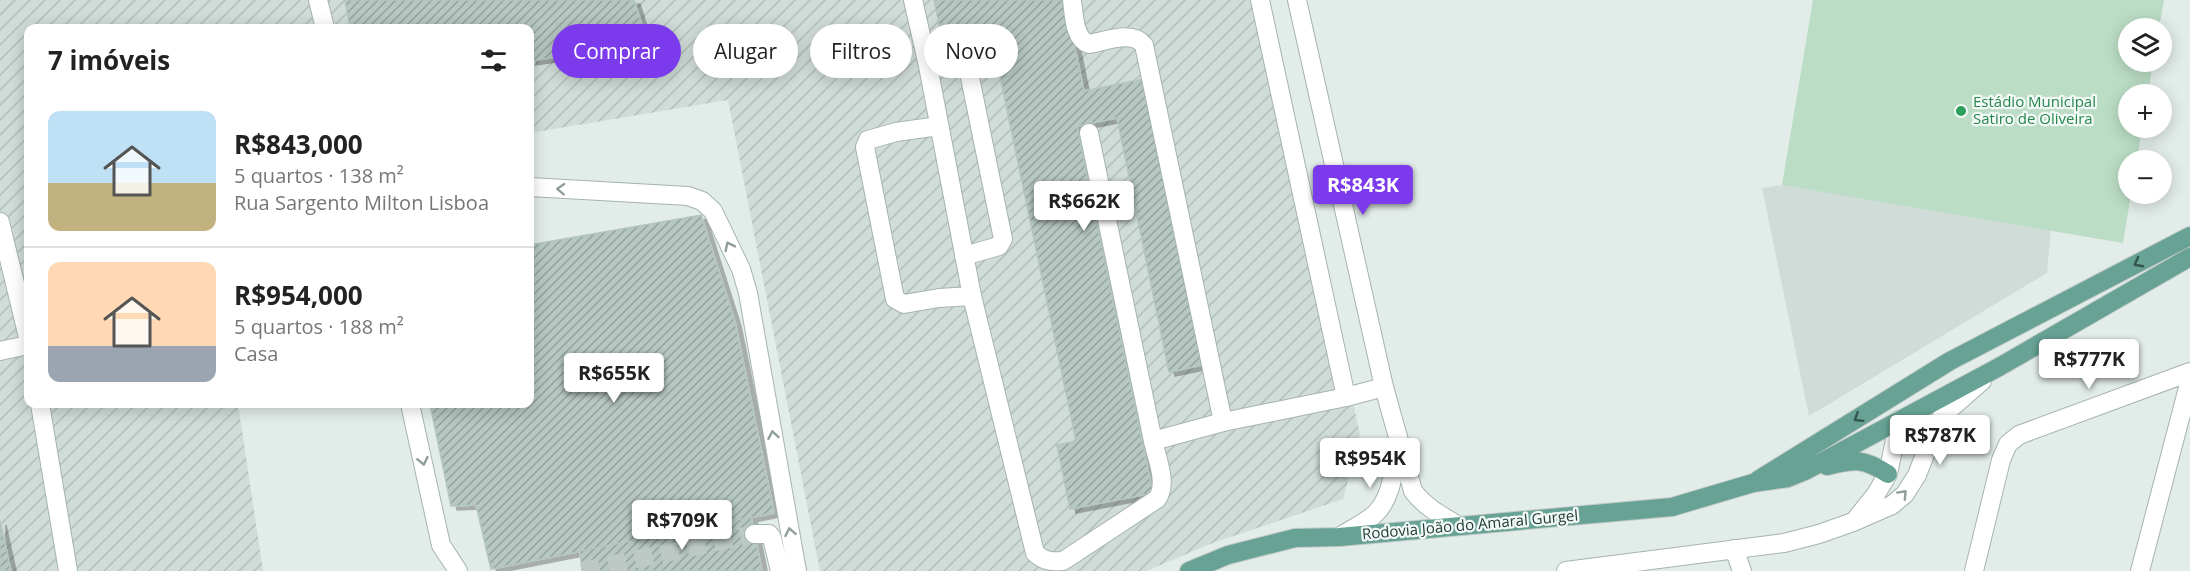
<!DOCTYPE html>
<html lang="pt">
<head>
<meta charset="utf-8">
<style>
	body { margin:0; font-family:"Open Sans",sans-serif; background:#f2f2f2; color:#222; height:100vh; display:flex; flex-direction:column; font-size:22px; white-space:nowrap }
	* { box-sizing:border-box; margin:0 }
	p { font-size:20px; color:#767676 }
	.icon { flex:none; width:33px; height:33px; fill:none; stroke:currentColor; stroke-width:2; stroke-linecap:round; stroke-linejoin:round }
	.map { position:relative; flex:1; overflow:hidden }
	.details { position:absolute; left:24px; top:24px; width:510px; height:384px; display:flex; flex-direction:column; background:#fff; border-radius:12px; box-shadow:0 3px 15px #0003 }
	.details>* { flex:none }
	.guide { position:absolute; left:552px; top:24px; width:570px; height:54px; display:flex; gap:12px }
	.controls { position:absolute; left:2118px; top:18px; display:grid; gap:12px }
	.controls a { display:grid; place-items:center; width:54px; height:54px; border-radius:50%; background:#fff; box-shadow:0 3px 15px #0003; font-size:30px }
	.price { position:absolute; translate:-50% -51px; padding:0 14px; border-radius:6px; background:#fff; color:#222; font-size:20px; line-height:39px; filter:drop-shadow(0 2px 3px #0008) }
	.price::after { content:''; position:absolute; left:50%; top:36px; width:18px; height:14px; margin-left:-9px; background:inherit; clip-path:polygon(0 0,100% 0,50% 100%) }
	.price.selected { background:#7c3aed; color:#fff }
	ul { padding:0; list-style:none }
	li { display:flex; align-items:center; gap:18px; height:150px; padding:0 24px }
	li+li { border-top:2px solid #e0e0e0 }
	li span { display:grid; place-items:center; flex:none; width:168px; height:120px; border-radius:12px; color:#555 }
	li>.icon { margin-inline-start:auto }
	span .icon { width:72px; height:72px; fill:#fffc; stroke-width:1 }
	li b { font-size:26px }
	h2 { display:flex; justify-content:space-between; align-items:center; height:72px; padding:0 24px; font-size:26px }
	.chip { padding:0 21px; border-radius:27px; background:#fff; box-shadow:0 3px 15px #0003; font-size:21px; line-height:54px }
	.chip.selected { background:#7c3aed; color:#fff }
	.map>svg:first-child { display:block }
	.built { fill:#d0dcd7 }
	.industrial { fill:url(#industrial-furrows) }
	.garden { fill:#bbddc5 }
	.building { fill:url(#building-hatch); stroke:#b4c6bf; stroke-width:1.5; filter:url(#shadow) }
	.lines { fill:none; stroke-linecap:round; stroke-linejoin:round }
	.minor-tunnel { stroke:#bcc9c5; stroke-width:18; stroke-dasharray:18 9; stroke-linecap:butt }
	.minor-casing { stroke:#a5b4af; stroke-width:20 }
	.major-casing { stroke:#c1c9c7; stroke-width:20 }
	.minor { stroke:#fff; stroke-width:18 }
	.major { stroke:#67a294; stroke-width:18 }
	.oneway { stroke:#909e9b }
	.oneway2 { stroke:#33564e }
	.leisure-dot { fill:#2e9e5b; stroke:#f2f9f6; stroke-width:2 }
	.labels { text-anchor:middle; stroke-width:4.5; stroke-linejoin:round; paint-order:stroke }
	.leisure-label { font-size:15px; fill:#27864d; stroke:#f2f9f6; text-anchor:start }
	.street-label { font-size:15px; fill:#223d37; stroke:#f2f9f6 }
</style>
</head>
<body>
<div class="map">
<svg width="2190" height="571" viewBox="0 0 2190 571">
	<defs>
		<pattern id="industrial-furrows" width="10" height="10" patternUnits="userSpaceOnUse" patternTransform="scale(1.5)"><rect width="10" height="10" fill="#d0dcd7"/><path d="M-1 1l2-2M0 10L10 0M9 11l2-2" fill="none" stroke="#b2beb9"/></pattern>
		<pattern id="building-hatch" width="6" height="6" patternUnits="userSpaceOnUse" patternTransform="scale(1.5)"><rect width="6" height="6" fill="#b7c7c1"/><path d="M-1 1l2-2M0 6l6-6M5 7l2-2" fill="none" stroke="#94a39e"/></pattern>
		<filter id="shadow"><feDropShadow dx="6" dy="4" stdDeviation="0" flood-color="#0004"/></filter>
	</defs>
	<rect width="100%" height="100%" fill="#e2ece8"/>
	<!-- built -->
	<path class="built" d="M1782,185L2051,228L2047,273L1809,416L1762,188Z"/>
	<!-- industrial -->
	<path class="industrial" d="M0,0H1267L1360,435L1343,499L1210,544L1146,571H820L728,100L530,133V28H28V404H238L263,571H0Z"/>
	<!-- garden -->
	<path class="garden" d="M1813,0H2164L2159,28H2128V62H2153L2148,94H2128V128H2142L2137,160H2128V194H2131L2123,243L1782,185Z"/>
	<!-- building -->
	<g class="building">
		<path d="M345,0H634L648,44L530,61V28H350Z"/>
		<path d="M934,0H1065L1084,91L1144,79L1203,365L1169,372L1117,118L1077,126L1153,493L1070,509L1057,445L1076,441L991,33L943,43Z"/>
		<path d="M701,215L735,322L774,513L491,569L476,505L451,506L430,404H530V245Z"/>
		<path d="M751,517L762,571H582L580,551Z"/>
		<path d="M0,521L11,571H0Z"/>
	</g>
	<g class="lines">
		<!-- minor-tunnel -->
		<path class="minor-tunnel" d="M582,571L754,534"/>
		<!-- minor casing -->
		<g class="minor-casing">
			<g id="minor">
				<path d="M318,0L325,28"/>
				<path d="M913,0L928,66L972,296L1035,553C1044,561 1051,562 1063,561L1157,499C1168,484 1157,459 1153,441"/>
				<path d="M1072,0C1074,14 1074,39 1089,44C1106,41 1132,30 1144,45L1223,422L1346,397L1384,387"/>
				<path d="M1260,0L1346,397"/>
				<path d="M1297,0L1384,387L1413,491C1425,507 1442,516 1459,526"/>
				<path d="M928,66L959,58L967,63L1003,239L999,246L964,256"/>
				<path d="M939,126L896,132L868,140L865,147L895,299L904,304L939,298L972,296"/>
				<path d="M1089,133L1153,441L1223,422"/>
				<path d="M530,187L688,196L702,201L713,211L741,269L748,293L797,571"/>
				<path d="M0,222L28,337"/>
				<path d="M0,351L28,345"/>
				<path d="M40,404L68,571"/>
				<path d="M410,404L441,545L458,571"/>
				<path d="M1856,519L1876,494L1888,474L1899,420"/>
				<path d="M754,534H769L772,538L780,571"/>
				<path d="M1339,537C1350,530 1365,523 1375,514C1393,497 1394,465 1399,442"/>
				<path d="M1734,549L1742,571"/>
				<path d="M1566,571L1784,543L1819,534L1853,522L1892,505L1905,494L1917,475L1935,429L1943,415L1982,381"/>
				<path d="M1974,571L2001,460L2008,444L2019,435L2190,372"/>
				<path d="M2140,571L2190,380"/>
			</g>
		</g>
		<!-- major casing -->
		<g class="major-casing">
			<g id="major">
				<path d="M1827,466C1855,459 1863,458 1888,474"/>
				<path d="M1758,480L1950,361L2190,236"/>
				<path d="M1189,571L1228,555L1295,538L1339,537L1672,507L1753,483L1788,478L1805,471L1999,367L2190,257"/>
			</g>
		</g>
		<!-- minor -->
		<use href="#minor" class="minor"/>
		<!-- major -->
		<use href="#major" class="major"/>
	</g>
	<!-- one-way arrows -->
	<defs><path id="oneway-chevron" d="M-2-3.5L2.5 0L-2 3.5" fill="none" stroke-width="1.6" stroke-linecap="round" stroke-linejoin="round" transform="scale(1.5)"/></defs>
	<g class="oneway">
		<use href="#oneway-chevron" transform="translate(561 189) rotate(-177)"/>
		<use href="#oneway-chevron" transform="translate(729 246) rotate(-116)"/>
		<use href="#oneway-chevron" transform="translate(773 435) rotate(-100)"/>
		<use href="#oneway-chevron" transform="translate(423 461) rotate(78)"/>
		<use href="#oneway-chevron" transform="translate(1903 494) rotate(-47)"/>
		<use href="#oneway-chevron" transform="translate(790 532) rotate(-101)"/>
	</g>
	<g class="oneway2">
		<use href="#oneway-chevron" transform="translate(2138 263) rotate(152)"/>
		<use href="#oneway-chevron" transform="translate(1858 418) rotate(148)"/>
	</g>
	<!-- markers -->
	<circle class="leisure-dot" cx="1961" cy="111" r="6"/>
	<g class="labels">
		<!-- leisure labels -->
		<g class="leisure-label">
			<text x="1973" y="107">Estádio Municipal<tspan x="1973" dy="17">Satiro de Oliveira</tspan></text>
		</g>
		<!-- street labels -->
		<g class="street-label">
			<text transform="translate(1470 525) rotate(-5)" y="5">Rodovia João do Amaral Gurgel</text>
		</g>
	</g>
</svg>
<div class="controls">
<a><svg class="icon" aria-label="layers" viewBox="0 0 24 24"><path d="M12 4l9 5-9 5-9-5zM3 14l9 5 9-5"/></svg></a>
<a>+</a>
<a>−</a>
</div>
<b class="price selected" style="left:1363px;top:216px">R$843K</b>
<b class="price" style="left:1084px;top:232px">R$662K</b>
<b class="price" style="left:2089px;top:390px">R$777K</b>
<b class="price" style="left:614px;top:404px">R$655K</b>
<b class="price" style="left:1940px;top:466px">R$787K</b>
<b class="price" style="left:1370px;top:489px">R$954K</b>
<b class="price" style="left:682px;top:551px">R$709K</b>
<div class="guide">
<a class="chip selected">Comprar</a>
<a class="chip">Alugar</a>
<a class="chip">Filtros</a>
<a class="chip">Novo</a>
</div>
<section class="details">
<h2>7 imóveis<svg class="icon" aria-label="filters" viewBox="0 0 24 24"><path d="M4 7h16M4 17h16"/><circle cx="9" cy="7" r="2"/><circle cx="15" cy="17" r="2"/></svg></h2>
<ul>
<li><span style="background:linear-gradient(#bfe0f5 60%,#c2b280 0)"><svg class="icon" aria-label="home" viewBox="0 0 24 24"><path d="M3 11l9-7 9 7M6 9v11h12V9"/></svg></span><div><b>R$843,000</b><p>5 quartos · 138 m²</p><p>Rua Sargento Milton Lisboa</p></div></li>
<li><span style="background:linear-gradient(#ffd9b3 70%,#9aa5b1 0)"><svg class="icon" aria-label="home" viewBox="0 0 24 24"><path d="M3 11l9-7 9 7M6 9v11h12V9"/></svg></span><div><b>R$954,000</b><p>5 quartos · 188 m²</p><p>Casa</p></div></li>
</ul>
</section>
</div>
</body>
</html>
